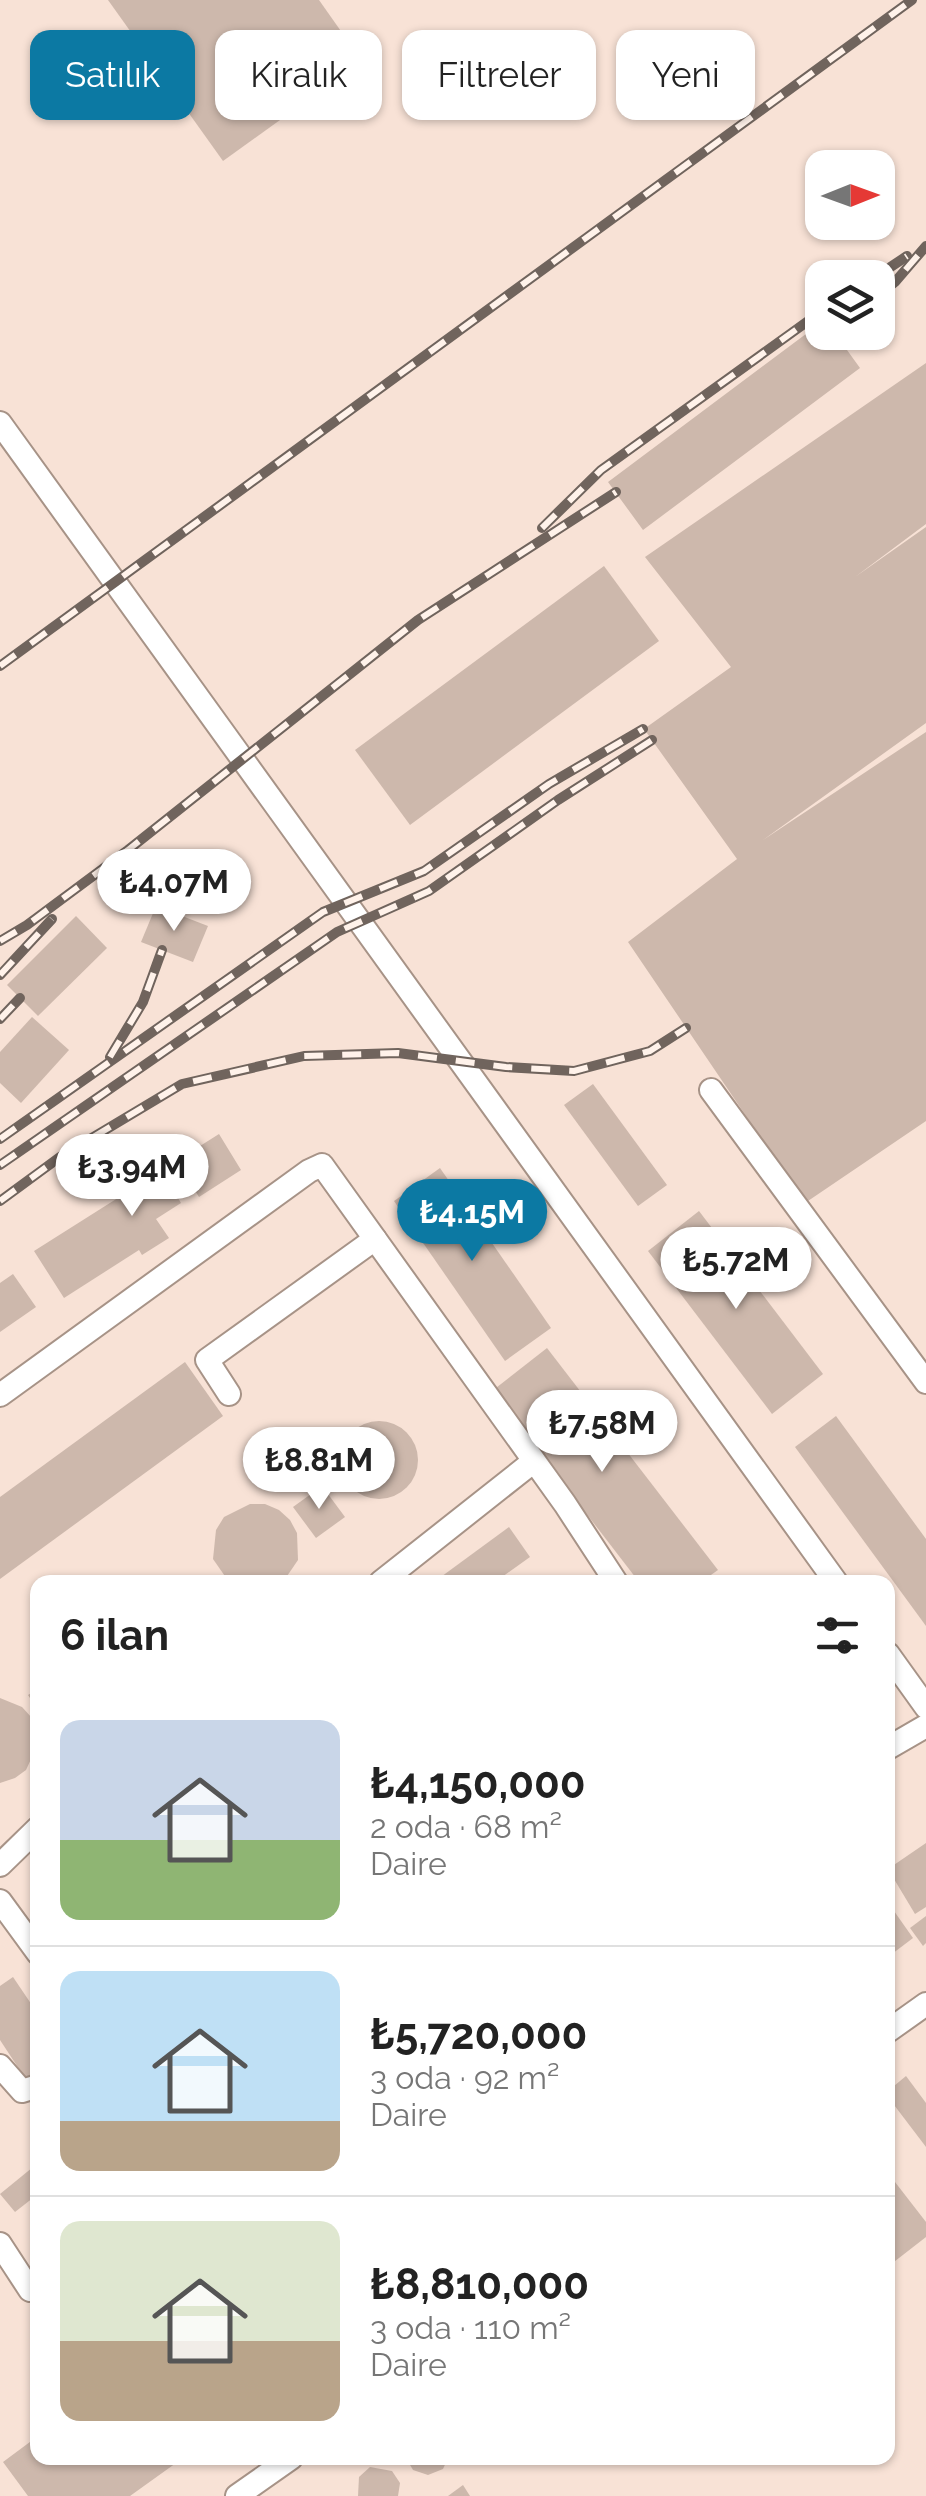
<!DOCTYPE html>
<html lang="tr">
<head>
<meta charset="utf-8">
<style>
	body { margin:0; font-family:Raleway,sans-serif; background:#f6f6f6; color:#222; height:100vh; display:flex; flex-direction:column; font-size:38px; white-space:nowrap }
	* { box-sizing:border-box; margin:0 }
	p { font-size:32px; color:#767676 }
	.icon { flex:none; width:55px; height:55px; fill:none; stroke:currentColor; stroke-width:2; stroke-linecap:round; stroke-linejoin:round }
	.map { position:relative; flex:1; overflow:hidden }
	.sheet { position:absolute; left:30px; top:1575px; width:865px; height:890px; display:flex; flex-direction:column; background:#fff; border-radius:20px; box-shadow:0 2px 8px #0004 }
	.sheet>* { flex:none }
	.guide { position:absolute; left:30px; top:30px; width:868px; height:90px; display:flex; gap:20px }
	.needle { width:65px; rotate:89deg }
	.tools { position:absolute; left:805px; top:150px; display:grid; gap:20px }
	.tools a { display:grid; place-items:center; width:90px; height:90px; border-radius:20px; background:#fff; box-shadow:0 2px 8px #0004; font-size:50px }
	.price { position:absolute; translate:-50% -85px; padding:0 22px; border-radius:35px; background:#fff; color:#222; font-size:32px; line-height:65px; filter:drop-shadow(0 2px 5px #0008) }
	.price::after { content:''; position:absolute; left:50%; top:60px; width:30px; height:22px; margin-left:-15px; background:inherit; clip-path:polygon(0 0,100% 0,50% 100%) }
	.price.current { background:#0c79a3; color:#fff }
	ul { padding:0; list-style:none }
	li { display:flex; align-items:center; gap:30px; height:250px; padding:0 30px }
	li+li { border-top:2px solid #e0e0e0 }
	li span { display:grid; place-items:center; flex:none; width:280px; height:200px; border-radius:20px; color:#555 }
	li>.icon { margin-inline-start:auto }
	span .icon { width:120px; height:120px; fill:#fffc; stroke-width:1 }
	li b { font-size:42px }
	h2 { display:flex; justify-content:space-between; align-items:center; height:120px; padding:0 30px; font-size:42px }
	.tag { padding:0 35px; border-radius:20px; background:#fff; box-shadow:0 2px 8px #0004; font-size:35px; line-height:90px }
	.tag.current { background:#0c79a3; color:#fff }
	.map>svg:first-child { display:block }
	.building { fill:#cdb8ac }
	.lines { fill:none; stroke-linecap:round; stroke-linejoin:round }
	.minor-casing { stroke:#a79387; stroke-width:26 }
	.minor { stroke:#fff; stroke-width:22 }
	.rail-casing { stroke:#70645d; stroke-width:10 }
	.rail { stroke:#fff2ea; stroke-width:6; stroke-dasharray:19; stroke-linecap:butt }
</style>
</head>
<body>
<div class="map">
<svg width="926" height="2496" viewBox="0 0 926 2496">
	<rect width="100%" height="100%" fill="#f8e2d6"/>
	<!-- building -->
	<g class="building">
		<path d="M108,0H319L362,61L223,161Z"/>
		<path d="M822,322V332H834L860,368L643,530L608,482Z"/>
		<path d="M926,363V524L855,577L926,527V723L763,840L926,732V1121L805,1203L628,942L737,859L644,729L731,667L645,557Z"/>
		<path d="M604,566L659,641L410,825L355,750Z"/>
		<path d="M156,906L208,926L193,962L141,942Z"/>
		<path d="M76,916L107,948L38,1016L7,985Z"/>
		<path d="M32,1017L69,1050L21,1103L0,1083V1052Z"/>
		<path d="M593,1084L667,1185L638,1206L564,1105Z"/>
		<path d="M219,1134L241,1170L199,1197L189,1181L184,1185L177,1175L168,1181L181,1203L156,1219L169,1238L142,1255L139,1250L64,1298L34,1251Z"/>
		<path d="M440,1168L551,1328L505,1361L394,1201Z"/>
		<path d="M699,1211L823,1374L772,1414L648,1251Z"/>
		<path d="M13,1274L36,1307L0,1332V1283Z"/>
		<path d="M547,1348L718,1570L701,1582H639L492,1391Z"/>
		<path d="M185,1362L223,1416L0,1579V1497Z"/>
		<path d="M836,1416L926,1539V1626L795,1447Z"/>
		<circle cx="379" cy="1460" r="39"/>
		<path d="M322,1486L345,1517L316,1538L293,1507Z"/>
		<path d="M250,1504H265L279,1510L290,1520L297,1533L298,1560L283,1582H229L213,1559L216,1530L224,1517Z"/>
		<path d="M509,1527L530,1557L495,1582H434Z"/>
		<path d="M38,1689V1710L28,1695Z"/>
		<path d="M0,1698L22,1707L32,1718L37,1746L26,1770L15,1778L0,1783Z"/>
		<path d="M926,1843V1907L915,1914L888,1869Z"/>
		<path d="M894,1911L913,1938L888,1957V1916Z"/>
		<path d="M926,1916V1943L923,1946L910,1928Z"/>
		<path d="M13,1977L38,2014V2078L29,2084L0,2040V1986Z"/>
		<path d="M906,2076L926,2103V2147L888,2097V2091Z"/>
		<path d="M38,2163V2194L15,2212L0,2194Z"/>
		<path d="M888,2173L926,2222V2237L890,2265Z"/>
		<path d="M38,2436V2458H183L130,2496H28L3,2462Z"/>
		<path d="M406,2458H448L443,2469L428,2475L413,2470Z"/>
		<path d="M370,2467L392,2471L400,2483L398,2496H358L359,2477Z"/>
		<path d="M463,2485L470,2496H448Z"/>
	</g>
	<g class="lines">
		<!-- minor casing -->
		<g class="minor-casing">
			<g id="minor">
				<path d="M0,423L836,1582"/>
				<path d="M711,1090L926,1382"/>
				<path d="M229,1394L207,1360L375,1239"/>
				<path d="M0,1395L309,1171L322,1165L565,1504L616,1582"/>
				<path d="M381,1582L534,1461"/>
				<path d="M888,1654L926,1707"/>
				<path d="M888,1748L926,1726"/>
				<path d="M0,1865L38,1828"/>
				<path d="M0,1901L38,1953"/>
				<path d="M888,2031L926,2004"/>
				<path d="M0,2066L22,2091L38,2086"/>
				<path d="M0,2244L30,2290L38,2285"/>
				<path d="M237,2496L291,2458"/>
			</g>
		</g>
		<!-- minor -->
		<use href="#minor" class="minor"/>
		<!-- rail casing -->
		<g class="rail-casing">
			<g id="rail">
				<path d="M874,278L907,256"/>
				<path d="M878,296L895,282L926,246"/>
				<path d="M542,528L601,470L822,311"/>
				<path d="M0,666L912,0"/>
				<path d="M0,941L27,925L128,850L418,620L616,492"/>
				<path d="M0,975L52,919"/>
				<path d="M0,1019L20,998"/>
				<path d="M110,1057L143,1002L162,950"/>
				<path d="M0,1139L323,912L424,871L549,784L643,729"/>
				<path d="M0,1165L337,932L429,891L558,800L652,740"/>
				<path d="M0,1201L60,1157L182,1084L304,1056L398,1053L506,1067L574,1071L650,1051L686,1028"/>
			</g>
		</g>
		<!-- rail -->
		<use href="#rail" class="rail"/>
	</g>
</svg>
<div class="tools">
<a><svg class="needle" viewBox="-14 -14 28 28"><path d="M0-13l5 13h-10z" fill="#e53935"/><path d="M0 13l5-13h-10z" fill="#767676"/></svg></a>
<a><svg class="icon" aria-label="layers" viewBox="0 0 24 24"><path d="M12 4l9 5-9 5-9-5zM3 14l9 5 9-5"/></svg></a>
</div>
<b class="price" style="left:174px;top:934px">₺4.07M</b>
<b class="price" style="left:132px;top:1219px">₺3.94M</b>
<b class="price current" style="left:472px;top:1264px">₺4.15M</b>
<b class="price" style="left:736px;top:1312px">₺5.72M</b>
<b class="price" style="left:602px;top:1475px">₺7.58M</b>
<b class="price" style="left:319px;top:1512px">₺8.81M</b>
<div class="guide">
<a class="tag current">Satılık</a>
<a class="tag">Kiralık</a>
<a class="tag">Filtreler</a>
<a class="tag">Yeni</a>
</div>
<section class="sheet">
<h2>6 ilan<svg class="icon" aria-label="filters" viewBox="0 0 24 24"><path d="M4 7h16M4 17h16"/><circle cx="9" cy="7" r="2"/><circle cx="15" cy="17" r="2"/></svg></h2>
<ul>
<li><span style="background:linear-gradient(#c9d6e8 60%,#8fb573 0)"><svg class="icon" aria-label="home" viewBox="0 0 24 24"><path d="M3 11l9-7 9 7M6 9v11h12V9"/></svg></span><div><b>₺4,150,000</b><p>2 oda · 68 m²</p><p>Daire</p></div></li>
<li><span style="background:linear-gradient(#bfe0f5 75%,#b9a48a 0)"><svg class="icon" aria-label="home" viewBox="0 0 24 24"><path d="M3 11l9-7 9 7M6 9v11h12V9"/></svg></span><div><b>₺5,720,000</b><p>3 oda · 92 m²</p><p>Daire</p></div></li>
<li><span style="background:linear-gradient(#dfe7d0 60%,#b9a48a 0)"><svg class="icon" aria-label="home" viewBox="0 0 24 24"><path d="M3 11l9-7 9 7M6 9v11h12V9"/></svg></span><div><b>₺8,810,000</b><p>3 oda · 110 m²</p><p>Daire</p></div></li>
</ul>
</section>
</div>
</body>
</html>
